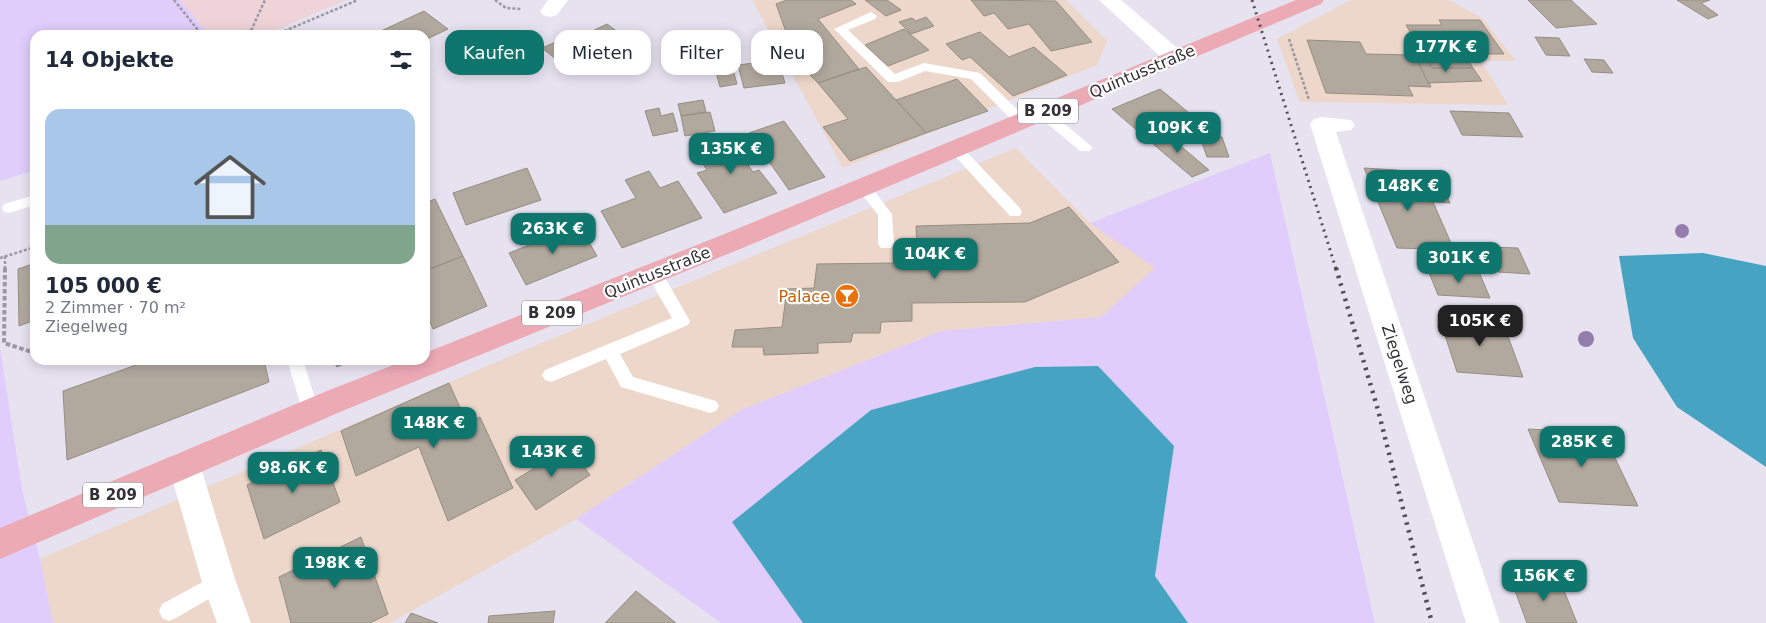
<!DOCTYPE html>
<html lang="de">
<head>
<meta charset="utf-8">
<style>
	body { margin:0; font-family:"DejaVu Sans",sans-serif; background:#f2f2f3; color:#1f2937; height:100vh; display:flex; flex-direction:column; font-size:19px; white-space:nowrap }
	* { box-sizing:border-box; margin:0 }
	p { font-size:16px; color:#747a83 }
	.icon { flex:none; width:28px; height:28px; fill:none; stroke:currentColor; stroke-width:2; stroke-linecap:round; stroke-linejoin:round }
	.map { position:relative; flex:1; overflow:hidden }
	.details { position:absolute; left:30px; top:30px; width:400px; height:335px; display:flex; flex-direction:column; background:#fff; border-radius:15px; box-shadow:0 2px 12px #0003 }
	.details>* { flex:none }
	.banner { position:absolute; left:445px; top:30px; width:475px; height:45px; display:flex; gap:10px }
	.price { position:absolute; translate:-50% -42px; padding:0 11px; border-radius:10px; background:#0f766e; color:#fff; font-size:16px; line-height:32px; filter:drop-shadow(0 1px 2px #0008) }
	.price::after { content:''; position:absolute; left:50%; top:30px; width:15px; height:11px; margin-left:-8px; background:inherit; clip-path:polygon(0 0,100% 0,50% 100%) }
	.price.on { background:#222; color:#fff }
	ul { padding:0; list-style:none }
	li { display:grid; align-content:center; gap:10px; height:265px; padding:0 15px }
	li+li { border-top:1px solid #e0e1e3 }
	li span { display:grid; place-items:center; height:155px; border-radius:15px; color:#555 }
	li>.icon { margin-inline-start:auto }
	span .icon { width:90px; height:90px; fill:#fffc; stroke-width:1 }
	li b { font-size:21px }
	h2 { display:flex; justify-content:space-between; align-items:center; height:60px; padding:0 15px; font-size:21px }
	.tag { padding:0 18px; border-radius:15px; background:#fff; box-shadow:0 2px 12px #0003; font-size:18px; line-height:45px }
	.tag.on { background:#0f766e; color:#fff }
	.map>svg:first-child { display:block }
	.commercial { fill:#edd6ca }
	.education { fill:#eed4d8 }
	.green { fill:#e0cdfb }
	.water { fill:#46a3c2 }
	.building { fill:#b1a89e; stroke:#968d82 }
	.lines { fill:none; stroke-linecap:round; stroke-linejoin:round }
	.path-far1 { stroke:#9c98a2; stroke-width:2.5; stroke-dasharray:3 2; stroke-linecap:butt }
	.path { stroke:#9c98a2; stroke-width:4; stroke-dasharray:4.5 2.5; stroke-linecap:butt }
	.lane { fill:#fff; fill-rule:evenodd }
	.street { fill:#fff; fill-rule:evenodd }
	.primary { fill:#ecaab5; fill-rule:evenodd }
	.rail-far1 { stroke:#514f55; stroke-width:3; stroke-dasharray:2 4.5; stroke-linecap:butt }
	.rail { stroke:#514f55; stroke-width:4.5; stroke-dasharray:2.5 5.5; stroke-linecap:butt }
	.tree { fill:#947dad }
	.labels { text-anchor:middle; stroke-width:4.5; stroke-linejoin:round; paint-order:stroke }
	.shield { fill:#fff; stroke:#706f72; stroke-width:1 }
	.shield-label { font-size:15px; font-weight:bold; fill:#333136 }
	.street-label { font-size:16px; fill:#333136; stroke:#fff }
	.food-label { font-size:16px; fill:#c56008; stroke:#fff; text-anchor:end }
</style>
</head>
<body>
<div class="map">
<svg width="1766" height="623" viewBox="0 0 1766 623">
	<rect width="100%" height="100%" fill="#e7e2f0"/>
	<!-- commercial -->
	<g class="commercial">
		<path d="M752,0H1066L1107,41L1097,65L843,168Z"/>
		<path d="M1351,0H1449L1482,18L1516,61H1481L1508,105L1300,102L1277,39Z"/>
		<path d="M1016,148L1090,223L1156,268L1101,317L941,331L741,410L576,519L390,623H53L40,559L508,357Z"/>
	</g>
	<!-- education -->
	<path class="education" d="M180,0H346L264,35H209Z"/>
	<!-- green -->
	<g class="green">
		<path d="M0,0H180L209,35H35V170L0,181Z"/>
		<path d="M1270,153L1375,623H1188L1155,576L1174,446L871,410L732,522L803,623H721L576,519L741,410L941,331L1101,317L1155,268L1090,223Z"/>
		<path d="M0,348L22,490L40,559L53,623H0Z"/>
	</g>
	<!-- water -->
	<g class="water">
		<path d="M1703,253L1766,266V467L1677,407L1633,338L1619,256Z"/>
		<path d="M1098,366L1174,446L1155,576L1188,623H803L732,522L871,410L1035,367Z"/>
	</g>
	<!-- building -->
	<g class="building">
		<path d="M787,0H851L856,4L818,19L859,69L818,83L802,67L810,64L785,29L776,4Z"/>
		<path d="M865,0H887L901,10L886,16Z"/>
		<path d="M971,0L1056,1L1092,42L1051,51L1029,24L1008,29L994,13L984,16Z"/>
		<path d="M1528,0H1571L1597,24L1556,28Z"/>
		<path d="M1677,0H1710L1701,3L1718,15L1708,19Z"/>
		<path d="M424,11L448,29L425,40V35H386L381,31Z"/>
		<path d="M926,17L934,26L911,34L899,22L912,18L916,21Z"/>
		<path d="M1439,20H1480L1504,54H1464L1473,68H1432L1406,25H1442Z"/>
		<path d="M607,24L637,46L590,70L577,60L565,66L556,59L588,43L580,37Z"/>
		<path d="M904,29L929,50L888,66L865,45Z"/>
		<path d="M980,32L1009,57L1034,47L1067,75L1013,96L970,57L962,60L946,44Z"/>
		<path d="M1535,37L1559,38L1570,56L1546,55Z"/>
		<path d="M1307,40L1360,42L1366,54L1415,55L1431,87L1408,86L1413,96L1326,93Z"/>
		<path d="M558,41L572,52L556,59L542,48Z"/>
		<path d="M1415,55H1424L1432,68H1473L1482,81L1428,83Z"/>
		<path d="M1584,59L1604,60L1613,73L1592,72Z"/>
		<path d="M778,60L785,83L744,88L738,65Z"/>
		<path d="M732,66L737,84L720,87L715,69Z"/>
		<path d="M866,67L926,133L850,161L823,127L848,119L818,83Z"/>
		<path d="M957,79L988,111L926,133L896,100Z"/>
		<path d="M1160,89L1194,117L1146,138L1112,109Z"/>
		<path d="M703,100L706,112L681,116L678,104Z"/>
		<path d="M659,108L661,116L673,113L678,131L653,136L645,111Z"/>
		<path d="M1450,111L1509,113L1523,137L1462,135Z"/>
		<path d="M710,112L715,131L685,136L681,116Z"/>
		<path d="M784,121L825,177L789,190L749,133Z"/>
		<path d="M1163,131L1209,170L1192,177L1146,138Z"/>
		<path d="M732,135L747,156L743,158L753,172L759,170L777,193L724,213L697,173L707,170L693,149Z"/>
		<path d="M1200,137H1222L1229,157H1207Z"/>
		<path d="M527,168L541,200L466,225L453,193Z"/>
		<path d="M1364,168L1397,170L1413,185L1420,201L1433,202L1454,250L1397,248Z"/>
		<path d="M649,171L660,188L678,181L702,218L622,248L601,211L636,198L625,180Z"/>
		<path d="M1413,185L1442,186L1450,203L1420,201Z"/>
		<path d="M435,199L463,256L425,271V203Z"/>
		<path d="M1069,207L1119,262L1025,302L912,303V321L881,322L880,333H853L851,342L818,343V353L764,355L763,347H732L735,330L782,327L787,289L814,288L817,264L893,263V267L918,266L916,226L1030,223Z"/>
		<path d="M579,225L597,256L526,285L509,253Z"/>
		<path d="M1487,247L1518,248L1530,274L1498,272Z"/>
		<path d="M463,256L487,306L433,329L425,311V271Z"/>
		<path d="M35,263V320L19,326L18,269Z"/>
		<path d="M1428,270L1479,272L1490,298L1438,295Z"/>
		<path d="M1439,317L1503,323L1523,377L1457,372Z"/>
		<path d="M135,360H264L269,382L67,460L63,391L136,365Z"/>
		<path d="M333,360H353L337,367Z"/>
		<path d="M449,383L467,423L480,417L513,488L448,521L419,447L356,476L341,431Z"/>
		<path d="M1528,429L1603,433L1638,506L1559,502Z"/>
		<path d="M569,447L590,475L536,510L515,480Z"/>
		<path d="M321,450L340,502L264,539L247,485Z"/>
		<path d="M361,537L388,614L370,623H291L279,577Z"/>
		<path d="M1511,580L1561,583L1577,623H1527Z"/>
		<path d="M636,591L676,623H605Z"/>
		<path d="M555,611L553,623H488L489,616Z"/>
		<path d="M411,613L438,623H405Z"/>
	</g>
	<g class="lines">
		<!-- path-far1 -->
		<g class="path-far1">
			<path d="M174,0L202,35"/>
			<path d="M495,0L506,8L522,9"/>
			<path d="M249,35L265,0"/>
			<path d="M275,35L358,0"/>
			<path d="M1289,39L1309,100"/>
			<path d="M0,258L35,247"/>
			<path d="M5,269V256"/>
		</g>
		<!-- path -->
		<path class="path" d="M5,268L4,343L35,353"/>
		<!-- lane -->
		<g class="lane">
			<path d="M871,12L877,16L875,19L848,30L895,74L924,63L980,73L1027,119L1029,122L1027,125H1017L971,79L925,71L898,82H888L834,29Z"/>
			<path d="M1043,109L1048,110L1090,145L1092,148L1090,151H1080L1038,116L1036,113L1038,110Z"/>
			<path d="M957,145L962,147L1020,208L1022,212L1020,216H1010L952,153L950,150Z"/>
			<path d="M864,183L869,184L892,214L894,244L891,248H881L878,244V215L857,188Z"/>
			<path d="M35,195V205L9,213L4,212L2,208L4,204Z"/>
			<path d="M654,267L660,269L690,321L688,325L620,354L633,377L716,401L719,406L716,411L710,413L621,387L606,359L551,382L545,380L542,375L545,370L672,318L646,273L648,269Z"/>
			<path d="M287,360H303L319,411L316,416L310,418L304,416Z"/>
			<path d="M219,573L226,575L229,582L226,589L176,618L169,621L162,618L159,611L162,604Z"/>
		</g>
		<!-- street -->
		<g class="street">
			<path d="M548,0H568L557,15L550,17L543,15L540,11Z"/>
			<path d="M1099,0H1121L1182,52L1185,57L1182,62L1174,63L1166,62Z"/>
			<path d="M1322,117L1351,120L1355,125L1351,130L1336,132L1500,623H1466L1310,124L1314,119Z"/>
			<path d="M184,451L195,455L200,465L236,582L251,623H217L202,582L168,465L173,455Z"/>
		</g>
		<!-- primary -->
		<path class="primary" d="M1296,0H1324L1321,4L740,249L347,409L0,559V528L327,391L406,360H425V353L722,235Z"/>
		<!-- rail-far1 -->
		<path class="rail-far1" d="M1252,0L1336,269"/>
		<!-- rail -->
		<path class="rail" d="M1336,268L1378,410L1432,623"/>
	</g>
	<!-- trees -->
	<g class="tree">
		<circle cx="1682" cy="231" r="7"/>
		<circle cx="1586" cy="339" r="8"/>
	</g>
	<!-- icons -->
	<defs>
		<g id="bar-disc" transform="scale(1.25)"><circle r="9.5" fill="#e8710a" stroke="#fff"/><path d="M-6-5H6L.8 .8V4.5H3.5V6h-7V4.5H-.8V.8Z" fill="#fff"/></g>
	</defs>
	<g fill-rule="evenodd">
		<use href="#bar-disc" x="847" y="296"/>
	</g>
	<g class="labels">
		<!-- shield labels -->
		<g class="shield">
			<rect x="1018" y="98.5" width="60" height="25" rx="4"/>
			<rect x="522" y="300.5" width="60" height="25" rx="4"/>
			<rect x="83" y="482.5" width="60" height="25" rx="4"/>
		</g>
		<g class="shield-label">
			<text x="1048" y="116">B 209</text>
			<text x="552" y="318">B 209</text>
			<text x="113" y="500">B 209</text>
		</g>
		<!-- street labels -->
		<g class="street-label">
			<text transform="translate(1142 71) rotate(-23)" y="6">Quintusstraße</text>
			<text transform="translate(657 272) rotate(-22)" y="6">Quintusstraße</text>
			<text transform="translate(1400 364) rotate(72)" y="6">Ziegelweg</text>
		</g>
		<!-- food labels -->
		<g class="food-label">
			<text x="830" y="302">Palace</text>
		</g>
	</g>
</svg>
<b class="price" style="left:1446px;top:73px">177K €</b>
<b class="price" style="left:1178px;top:154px">109K €</b>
<b class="price" style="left:731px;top:175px">135K €</b>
<b class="price" style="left:1408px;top:212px">148K €</b>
<b class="price" style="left:553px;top:255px">263K €</b>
<b class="price" style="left:935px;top:280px">104K €</b>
<b class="price" style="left:1459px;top:284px">301K €</b>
<b class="price on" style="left:1480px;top:347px">105K €</b>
<b class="price" style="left:434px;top:449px">148K €</b>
<b class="price" style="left:1582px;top:468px">285K €</b>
<b class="price" style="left:552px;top:478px">143K €</b>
<b class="price" style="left:293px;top:494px">98.6K €</b>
<b class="price" style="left:335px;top:589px">198K €</b>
<b class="price" style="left:1544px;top:602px">156K €</b>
<div class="banner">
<a class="tag on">Kaufen</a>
<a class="tag">Mieten</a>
<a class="tag">Filter</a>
<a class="tag">Neu</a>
</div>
<section class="details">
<h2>14 Objekte<svg class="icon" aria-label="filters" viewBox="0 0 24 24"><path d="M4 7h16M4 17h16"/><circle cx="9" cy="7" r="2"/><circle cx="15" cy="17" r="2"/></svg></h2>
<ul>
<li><span style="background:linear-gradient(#a9c7e8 75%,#7fa58c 0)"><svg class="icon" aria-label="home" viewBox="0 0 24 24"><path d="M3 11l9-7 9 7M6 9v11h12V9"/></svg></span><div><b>105 000 €</b><p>2 Zimmer · 70 m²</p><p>Ziegelweg</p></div></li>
</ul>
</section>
</div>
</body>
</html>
